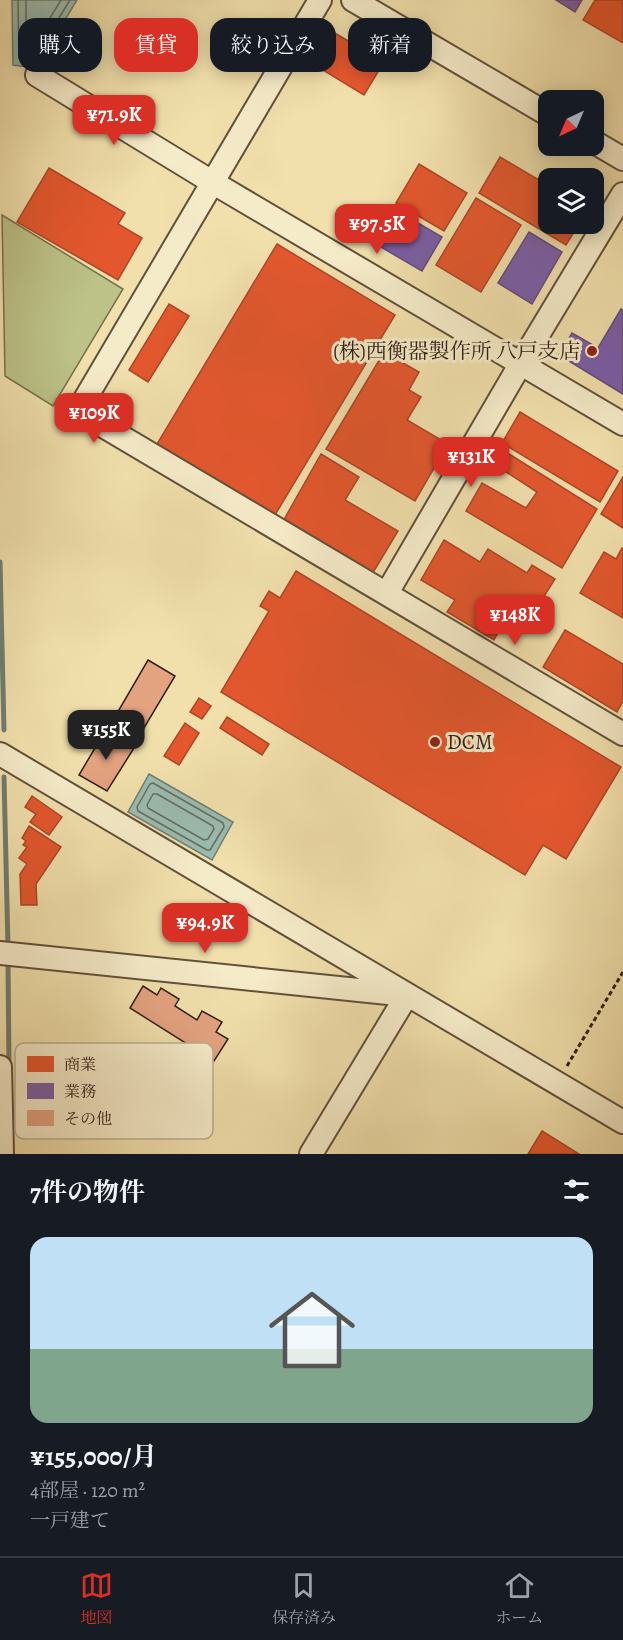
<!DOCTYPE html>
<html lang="ja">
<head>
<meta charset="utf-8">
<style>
	body { margin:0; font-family:Alegreya,"Noto Serif JP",serif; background:#20242c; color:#f1f3f6; height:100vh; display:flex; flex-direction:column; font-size:22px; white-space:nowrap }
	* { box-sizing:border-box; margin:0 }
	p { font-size:20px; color:#9ea1a6 }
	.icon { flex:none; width:33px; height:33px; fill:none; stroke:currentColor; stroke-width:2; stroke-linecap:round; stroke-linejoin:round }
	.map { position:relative; height:1154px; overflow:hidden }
	.drawer { display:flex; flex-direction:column; background:#171b24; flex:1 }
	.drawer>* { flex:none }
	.guide { position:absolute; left:18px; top:18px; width:588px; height:54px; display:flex; gap:12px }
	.needle { width:39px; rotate:224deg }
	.buttons { position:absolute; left:538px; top:90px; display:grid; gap:12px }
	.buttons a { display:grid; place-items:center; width:66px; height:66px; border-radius:12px; background:#171b24; box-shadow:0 3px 15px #0003; font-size:30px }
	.price { position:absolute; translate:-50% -51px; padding:0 14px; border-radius:12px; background:#d93025; color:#fff; font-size:20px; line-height:39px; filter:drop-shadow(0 2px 3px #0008) }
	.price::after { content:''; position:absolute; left:50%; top:36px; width:18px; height:14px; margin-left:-9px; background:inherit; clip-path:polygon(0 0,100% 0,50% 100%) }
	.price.on { background:#222; color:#fff }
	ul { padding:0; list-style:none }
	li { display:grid; align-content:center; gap:12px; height:318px; padding:0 30px }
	li span { display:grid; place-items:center; height:186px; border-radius:18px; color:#555 }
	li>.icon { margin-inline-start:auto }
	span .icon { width:108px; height:108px; fill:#fffc; stroke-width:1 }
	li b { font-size:26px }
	h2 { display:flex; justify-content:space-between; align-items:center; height:72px; padding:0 30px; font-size:26px }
	.chip { padding:0 21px; border-radius:18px; background:#171b24; box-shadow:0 3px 15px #0003; font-size:21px; line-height:54px }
	.chip.on { background:#d93025; color:#fff }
	.tab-bar { display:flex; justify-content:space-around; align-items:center; height:84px; border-top:2px solid #363941; background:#171b24; font-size:16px; color:#9ea1a6 }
	.tab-bar a { display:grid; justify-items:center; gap:3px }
	.tab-bar .on { color:#d93025 }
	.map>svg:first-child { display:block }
	.green { fill:#bcc288; stroke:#77714e; stroke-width:1.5 }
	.water { fill:#9bbcb0; stroke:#717e72; stroke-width:1.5 }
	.shops { fill:#e4572e; stroke:#af4626; stroke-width:1.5 }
	.offices { fill:#7b5ea7; stroke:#654b7b; stroke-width:1.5 }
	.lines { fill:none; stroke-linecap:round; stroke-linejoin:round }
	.shore { stroke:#666e62; stroke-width:1.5 }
	.stream { stroke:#717e72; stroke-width:5 }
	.building { fill:#e3a280; stroke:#322015; stroke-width:1.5 }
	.minor-casing { stroke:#62503b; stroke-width:26 }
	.path { stroke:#322015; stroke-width:3; stroke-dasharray:4.5 3; stroke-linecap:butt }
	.minor { stroke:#f6ebc9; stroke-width:22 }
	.poi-dot { fill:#8f2418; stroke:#f6ebc9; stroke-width:2 }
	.labels { text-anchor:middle; stroke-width:6; stroke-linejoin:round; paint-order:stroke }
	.poi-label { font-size:21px; fill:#322015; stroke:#f6ebc9; text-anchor:end }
	.key { fill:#f6ebc9; stroke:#bbae93; stroke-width:1.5 }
	.key-label { font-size:16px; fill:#322015 }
</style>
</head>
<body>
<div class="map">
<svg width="623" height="1154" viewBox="0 0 623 1154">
	<rect width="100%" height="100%" fill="#f1e0ac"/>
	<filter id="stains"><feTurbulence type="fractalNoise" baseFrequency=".00333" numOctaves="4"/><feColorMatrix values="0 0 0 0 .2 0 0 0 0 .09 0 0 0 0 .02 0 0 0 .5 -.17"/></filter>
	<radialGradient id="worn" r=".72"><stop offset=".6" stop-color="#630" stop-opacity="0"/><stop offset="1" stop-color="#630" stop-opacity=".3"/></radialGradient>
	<!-- green -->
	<path class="green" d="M2,215L123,289L53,406L5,376Z"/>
	<!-- water -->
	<g class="water">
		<path d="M12,0H77L36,68L13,65Z"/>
		<path d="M149,774L233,822L212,860L128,812Z"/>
	</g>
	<!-- shops -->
	<g class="shops">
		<path d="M595,0H623V43L583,20Z"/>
		<path d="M333,32L384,62L364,95L313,64Z"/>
		<path d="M500,157L549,186V224H579L566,245L479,193Z"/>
		<path d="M419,164L467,193L444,231L396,203Z"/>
		<path d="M49,168L125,213L118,224L142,238L118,280L17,222Z"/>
		<path d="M476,198L521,225L481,292L436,265Z"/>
		<path d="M277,244L395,315L275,515L157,444Z"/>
		<path d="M169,304L189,316L148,382L129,370Z"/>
		<path d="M384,352L419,372L409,390L421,397L407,420L448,444L415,501L326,449Z"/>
		<path d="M520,412L618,471L600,502L502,443Z"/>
		<path d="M321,454L359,477L345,500L398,531L371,576L282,523Z"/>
		<path d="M509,454L597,509L562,568L466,511L482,483L526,508L537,492L500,468Z"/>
		<path d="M623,477V528L601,514Z"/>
		<path d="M444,540L480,562L488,549L527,573L532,565L555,579L518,637L501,627L494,640L447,612L455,600L421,580Z"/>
		<path d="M622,548H623V618L580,593L604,552L616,559Z"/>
		<path d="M296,571L621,767L566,859L543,845L525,875L221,692L269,611L260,606L269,591L280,598Z"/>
		<path d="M565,630L623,664V701L617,712L543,667Z"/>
		<path d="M199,698L211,706L202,719L190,712Z"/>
		<path d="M227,717L269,744L262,755L220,728Z"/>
		<path d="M185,723L199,733L179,765L164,756Z"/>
		<path d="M32,796L62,817L49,835L30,822L36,814L25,807Z"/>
		<path d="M29,826L61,847L36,884L37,905H21L20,874L27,864L19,858L27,847L23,845L26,841L22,838Z"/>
		<path d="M542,1131L579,1154H528Z"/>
	</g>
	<!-- offices -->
	<g class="offices">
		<path d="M556,0H582L575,12Z"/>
		<path d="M394,209L442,237L422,271L374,243Z"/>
		<path d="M529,232L562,252L532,304L498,283Z"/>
		<path d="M621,309L623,310V394L559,355L572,333L598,348Z"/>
	</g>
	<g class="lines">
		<!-- shore -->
		<g class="shore">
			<path d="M18,0L19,58L21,60L32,61L70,0"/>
			<path d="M26,0V48L30,51L61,0"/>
			<path d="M153,783L223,823L224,827L210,850H207L138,811L137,807L150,784Z"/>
			<path d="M153,794H157L213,826L214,829L208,839L204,840L148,808L147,805Z"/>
		</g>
		<!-- stream -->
		<g class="stream">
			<path d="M0,562L4,730"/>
			<path d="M4,777L8,948"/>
			<path d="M8,961L9,1065"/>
		</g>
	</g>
	<!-- building -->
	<g class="building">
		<path d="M148,660L175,676L135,743L109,727Z"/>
		<path d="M105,731L134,748L107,791L79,775Z"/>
		<path d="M143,986L157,995L161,988L179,999L175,1006L197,1020L202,1011L222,1022L216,1032L228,1039L214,1061L130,1008Z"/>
	</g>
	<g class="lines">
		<!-- minor casing -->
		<g class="minor-casing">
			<g id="minor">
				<path d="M320,0L78,411L623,734"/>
				<path d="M353,0L549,115"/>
				<path d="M37,75L212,182L623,424"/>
				<path d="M594,142L623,159"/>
				<path d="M387,593L521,363L623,194"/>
				<path d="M0,754L623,1122"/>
				<path d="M0,953L407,995L311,1154"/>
				<path d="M0,1067L2,1154"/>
			</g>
		</g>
		<!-- path -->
		<path class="path" d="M567,1066L623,972"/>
		<!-- minor -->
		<use href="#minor" class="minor"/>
	</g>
	<!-- markers -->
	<g class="poi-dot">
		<circle cx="592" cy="351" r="6"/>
		<circle cx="435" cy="742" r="6"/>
	</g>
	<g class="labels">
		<!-- poi labels -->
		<g class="poi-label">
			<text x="580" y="358">(株)西衡器製作所 八戸支店</text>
			<text x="447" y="749" text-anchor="start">DCM</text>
		</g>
	</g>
	<!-- legend -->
	<rect x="15" y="1043" width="198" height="96" rx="9" class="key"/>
	<rect x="27" y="1056" width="27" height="16" fill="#e4572e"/>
	<rect x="27" y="1083" width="27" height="16" fill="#7b5ea7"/>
	<rect x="27" y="1110" width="27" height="16" fill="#e3a280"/>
	<g class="key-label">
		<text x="64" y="1070">商業</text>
		<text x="64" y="1097">業務</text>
		<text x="64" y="1124">その他</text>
	</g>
	<rect width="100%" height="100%" filter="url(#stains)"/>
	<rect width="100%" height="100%" fill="url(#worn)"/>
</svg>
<div class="buttons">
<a><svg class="needle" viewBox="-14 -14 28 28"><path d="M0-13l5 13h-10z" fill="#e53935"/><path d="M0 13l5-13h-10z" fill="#9ea1a6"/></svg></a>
<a><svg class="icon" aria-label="layers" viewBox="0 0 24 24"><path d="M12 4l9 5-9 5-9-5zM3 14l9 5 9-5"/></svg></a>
</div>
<b class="price" style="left:114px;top:146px">¥71.9K</b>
<b class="price" style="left:377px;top:255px">¥97.5K</b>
<b class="price" style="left:94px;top:444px">¥109K</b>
<b class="price" style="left:471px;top:488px">¥131K</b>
<b class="price" style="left:515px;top:646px">¥148K</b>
<b class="price on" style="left:106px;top:761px">¥155K</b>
<b class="price" style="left:205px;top:954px">¥94.9K</b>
<div class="guide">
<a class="chip">購入</a>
<a class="chip on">賃貸</a>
<a class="chip">絞り込み</a>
<a class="chip">新着</a>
</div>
</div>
<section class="drawer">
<h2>7件の物件<svg class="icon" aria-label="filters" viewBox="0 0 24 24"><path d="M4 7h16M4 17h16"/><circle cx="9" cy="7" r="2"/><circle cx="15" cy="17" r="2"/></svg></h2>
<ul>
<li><span style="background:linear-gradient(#bfe0f5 60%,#7fa58c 0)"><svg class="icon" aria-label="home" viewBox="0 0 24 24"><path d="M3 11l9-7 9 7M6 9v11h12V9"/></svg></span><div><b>¥155,000/月</b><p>4部屋 · 120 m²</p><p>一戸建て</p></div></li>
</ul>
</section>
<nav class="tab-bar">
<a class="on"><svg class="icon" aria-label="map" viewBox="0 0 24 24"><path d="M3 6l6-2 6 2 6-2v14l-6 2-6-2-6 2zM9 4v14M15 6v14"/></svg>地図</a>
<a><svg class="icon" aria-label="saved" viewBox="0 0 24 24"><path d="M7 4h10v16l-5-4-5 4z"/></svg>保存済み</a>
<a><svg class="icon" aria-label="home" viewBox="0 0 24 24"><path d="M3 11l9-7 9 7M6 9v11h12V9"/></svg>ホーム</a>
</nav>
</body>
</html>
